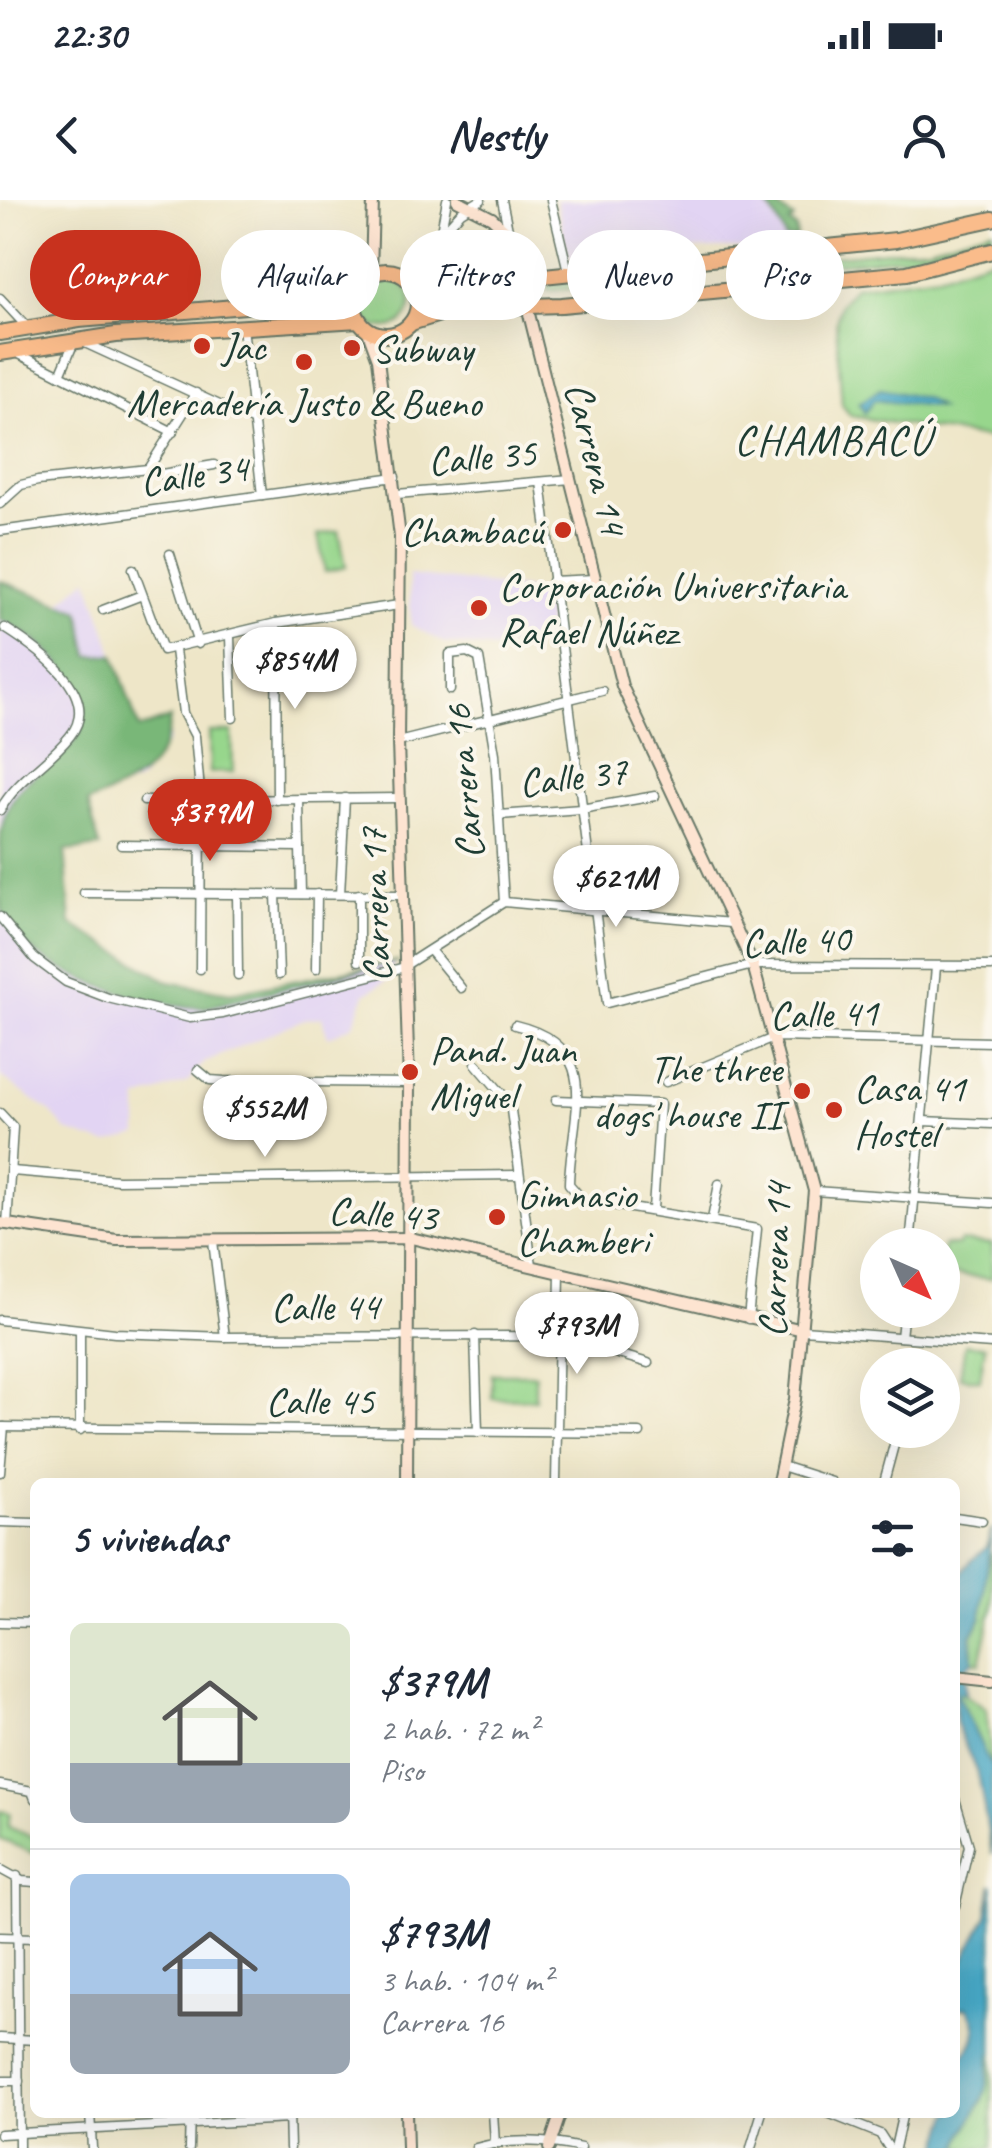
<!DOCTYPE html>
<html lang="es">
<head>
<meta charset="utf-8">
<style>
	body { margin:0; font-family:Caveat,sans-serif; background:#f6f6f7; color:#1f2937; height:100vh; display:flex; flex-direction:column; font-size:38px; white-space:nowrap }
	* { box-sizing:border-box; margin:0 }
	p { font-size:32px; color:#747a83 }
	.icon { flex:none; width:55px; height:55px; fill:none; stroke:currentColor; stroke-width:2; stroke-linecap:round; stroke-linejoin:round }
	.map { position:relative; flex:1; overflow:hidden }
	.drawer { position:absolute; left:30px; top:1278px; width:930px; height:640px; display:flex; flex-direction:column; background:#fff; border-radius:15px; box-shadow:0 10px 40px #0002 }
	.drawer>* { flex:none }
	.top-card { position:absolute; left:30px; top:30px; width:932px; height:90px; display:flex; gap:20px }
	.needle { width:65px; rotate:135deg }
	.controls { position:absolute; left:860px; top:1028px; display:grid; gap:20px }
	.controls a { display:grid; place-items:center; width:100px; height:100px; border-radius:50%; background:#fff; box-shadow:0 10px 40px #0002; font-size:50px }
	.price { position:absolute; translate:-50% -85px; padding:0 22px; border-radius:35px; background:#fff; color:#222; font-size:32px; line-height:65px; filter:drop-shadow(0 2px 5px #0008) }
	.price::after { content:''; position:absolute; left:50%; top:60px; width:30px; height:22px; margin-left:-15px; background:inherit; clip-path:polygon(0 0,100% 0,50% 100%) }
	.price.on { background:#c8321e; color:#fff }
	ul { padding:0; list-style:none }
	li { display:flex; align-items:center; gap:30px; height:250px; padding:0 40px }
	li+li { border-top:2px solid #e0e1e3 }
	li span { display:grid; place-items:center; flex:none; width:280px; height:200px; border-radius:15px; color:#555 }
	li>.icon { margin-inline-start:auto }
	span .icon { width:120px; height:120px; fill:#fffc; stroke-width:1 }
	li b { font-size:42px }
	h2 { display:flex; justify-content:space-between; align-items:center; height:120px; padding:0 40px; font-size:42px }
	.chip { padding:0 35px; border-radius:45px; background:#fff; box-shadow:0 10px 40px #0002; font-size:35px; line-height:90px }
	.chip.on { background:#c8321e; color:#fff }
	.status { display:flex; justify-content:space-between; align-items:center; height:70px; padding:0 50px; background:#fff; direction:ltr }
	.status svg { height:28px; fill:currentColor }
	header { display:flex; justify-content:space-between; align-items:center; height:130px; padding:0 40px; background:#fff; font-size:45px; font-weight:600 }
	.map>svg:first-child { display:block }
	.built { fill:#e2d4f3 }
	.green { fill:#97d68c; stroke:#5b8a60; stroke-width:2.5 }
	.forest { fill:#79b778; stroke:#4c7a56; stroke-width:2.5 }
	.water { fill:#47a8c6; stroke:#33727d; stroke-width:2.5 }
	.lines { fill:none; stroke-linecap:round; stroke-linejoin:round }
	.street-casing { stroke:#677868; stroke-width:11 }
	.secondary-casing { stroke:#677868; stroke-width:14 }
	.highway-casing { stroke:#677868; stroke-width:18 }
	.street { stroke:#fff; stroke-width:8 }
	.secondary { stroke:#fde4d1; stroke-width:10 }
	.highway { stroke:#fabc8b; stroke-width:14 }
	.poi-dot { fill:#c8321e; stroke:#fbf7ec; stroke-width:4 }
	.labels { text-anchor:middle; stroke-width:8; stroke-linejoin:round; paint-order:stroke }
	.poi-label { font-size:40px; fill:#1f3d34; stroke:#fbf7ec; text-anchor:start }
	.street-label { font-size:40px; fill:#1f3d34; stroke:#fbf7ec }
	.neighbourhood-label { font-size:42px; letter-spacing:2.5px; fill:#1f3d34; stroke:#fbf7ec }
</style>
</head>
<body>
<div class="status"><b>22:30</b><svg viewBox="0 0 49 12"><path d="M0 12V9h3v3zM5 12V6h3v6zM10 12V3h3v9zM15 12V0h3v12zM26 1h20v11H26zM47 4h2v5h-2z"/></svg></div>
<header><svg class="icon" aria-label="back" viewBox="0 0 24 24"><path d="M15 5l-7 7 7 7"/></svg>Nestly<svg class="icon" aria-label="person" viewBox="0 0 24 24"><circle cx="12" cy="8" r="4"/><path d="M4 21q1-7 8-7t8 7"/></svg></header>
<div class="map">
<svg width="992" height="1948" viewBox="0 0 992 1948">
	<rect width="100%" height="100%" fill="#fbf7ec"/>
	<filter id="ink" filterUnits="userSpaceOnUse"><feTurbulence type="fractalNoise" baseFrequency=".01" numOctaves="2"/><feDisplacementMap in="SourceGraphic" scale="20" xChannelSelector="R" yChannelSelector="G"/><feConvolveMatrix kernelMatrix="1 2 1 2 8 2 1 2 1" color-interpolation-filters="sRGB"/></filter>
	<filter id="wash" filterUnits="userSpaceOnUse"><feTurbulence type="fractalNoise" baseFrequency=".0048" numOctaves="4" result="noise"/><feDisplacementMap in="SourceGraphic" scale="40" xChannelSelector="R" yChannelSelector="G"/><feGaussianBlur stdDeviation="2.25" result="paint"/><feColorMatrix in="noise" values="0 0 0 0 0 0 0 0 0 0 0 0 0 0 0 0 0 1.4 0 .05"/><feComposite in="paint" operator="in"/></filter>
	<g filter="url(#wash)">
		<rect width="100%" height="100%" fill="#eee6c8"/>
		<!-- built -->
		<g class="built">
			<path d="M556,0H763L792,47L679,50L577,62L568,55Z"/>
			<path d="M409,375L545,391L549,438L494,449L444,443L411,425Z"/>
			<path d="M88,378L139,528L170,518L168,542L140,581L88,603L100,647L65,651L71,724L169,782L230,793L394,762L391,778L365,794L353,825L328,837L322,817L304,819L203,863L188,882L138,899V935L106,944L67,931L49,911L0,876V381L61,402Z"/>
		</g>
		<!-- green -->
		<g class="green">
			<path d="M992,29V34L912,56L775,70V62L930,47Z"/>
			<path d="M992,58V239L851,216L842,205L836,122L840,105L855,87L938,75Z"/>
			<path d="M648,72L649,83L547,91V84Z"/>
			<circle cx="385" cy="102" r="26"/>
			<path d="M339,331L346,367L325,372L318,335Z"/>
			<path d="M209,532H232L233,572L210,573Z"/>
			<path d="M960,1041L992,1044V1079L943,1073V1045H958Z"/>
			<path d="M965,1144L985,1146L980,1180L960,1177Z"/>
			<path d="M492,1174H535V1199L492,1198Z"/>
			<path d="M992,1352V1408L980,1463L973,1461L971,1435L981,1419L980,1399Z"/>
			<path d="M961,1492L986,1509L992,1568L958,1496Z"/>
			<path d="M0,1611L10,1613L8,1627L35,1638V1654L0,1639Z"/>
			<path d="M992,1851V1948H959L965,1928L983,1899Z"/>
		</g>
		<!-- forest -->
		<g class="forest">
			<path d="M763,0H780L778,8L794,18L789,23L796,28L797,38L785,39C785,31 768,4 763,0Z"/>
			<path d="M0,381L80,411L89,456L114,455L139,529L170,518C165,571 133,584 88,603L100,647L65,651L71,724L169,782L230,793L399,761L204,808C146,805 11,771 0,701C0,689 0,675 0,663C0,638 0,619 14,597C31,570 79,555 84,519C89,478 32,433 0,420Z"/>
		</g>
		<!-- water -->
		<g class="water">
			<path d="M880,189L927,199L939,208L874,200L865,213L859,204Z"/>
			<path d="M992,1328L981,1419L971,1435L973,1461L965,1468L966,1495L961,1492L958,1496L992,1568V1654L979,1578L955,1522V1397C955,1371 970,1362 987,1347Z"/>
			<path d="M992,1684V1851C987,1865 990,1877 986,1890C981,1911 963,1926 959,1948H939L950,1913L955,1912V1861C977,1848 982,1829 967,1807L955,1810L957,1772L987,1716Z"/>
		</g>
	</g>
	<g filter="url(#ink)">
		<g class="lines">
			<!-- street casing -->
			<g class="street-casing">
				<g id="street">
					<path d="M502,0L509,34"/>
					<path d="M551,0L568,71"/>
					<path d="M443,32L461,12L481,0"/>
					<path d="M407,78L440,36L447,0"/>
					<path d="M0,98L27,127"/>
					<path d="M243,127L262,295"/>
					<path d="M85,143L254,221"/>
					<path d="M15,152L173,232"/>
					<path d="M60,175L74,142"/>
					<path d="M148,269L162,274L214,265"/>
					<path d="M541,282L607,803L753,765L992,766"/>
					<path d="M397,294L571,279"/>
					<path d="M0,304L21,285L38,281L148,269L196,193"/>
					<path d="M0,331L395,277"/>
					<path d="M170,354L198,444"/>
					<path d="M133,369L163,450L276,423L399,405"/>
					<path d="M552,381L595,379"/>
					<path d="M103,410L142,395"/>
					<path d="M276,423L277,600"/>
					<path d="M230,437L233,518"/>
					<path d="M175,450L183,513L195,536L201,602L200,769"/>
					<path d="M450,490V454L467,452L479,458L495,554L504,702"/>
					<path d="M398,542L602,491"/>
					<path d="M299,600L301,694"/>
					<path d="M144,601L399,598"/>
					<path d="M0,610C18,578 48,564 70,536C104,494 35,447 5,428"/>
					<path d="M499,615L581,609L655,596"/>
					<path d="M121,645L300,647"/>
					<path d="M84,693L404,695"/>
					<path d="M237,694L238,775"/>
					<path d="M276,694L279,775"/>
					<path d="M340,694L345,598"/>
					<path d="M0,717L34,758L66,782L108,798L190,818L223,814L401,768L504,702L731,723"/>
					<path d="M430,750L461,788"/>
					<path d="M359,761V694"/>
					<path d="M316,769L317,694"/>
					<path d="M515,825C607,847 570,916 569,984L583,1000L757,1029L748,1119"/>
					<path d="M476,864L510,903L532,1065"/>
					<path d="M198,870L210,880L224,881L409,883"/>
					<path d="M666,882L776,837L992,842"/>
					<path d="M556,900L660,904L653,1009"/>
					<path d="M0,913L13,927L7,1025"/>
					<path d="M923,921L992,924"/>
					<path d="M12,971L118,980L517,975"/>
					<path d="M814,991L992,1003"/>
					<path d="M712,1019L719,984"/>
					<path d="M213,1041L225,1137"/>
					<path d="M910,1045L936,767"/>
					<path d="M0,1120L115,1133L225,1137L559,1136L648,1163"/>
					<path d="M803,1130L992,1144"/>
					<path d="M475,1135L478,1232"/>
					<path d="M901,1137L904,1110"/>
					<path d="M0,1227L640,1233"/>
					<path d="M80,1230V1130"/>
					<path d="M782,1266L832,1282"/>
					<path d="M0,1272L4,1227"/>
					<path d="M556,1282L560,1072"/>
					<path d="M884,1282L898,1230"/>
					<path d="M955,1317L982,1321"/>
					<path d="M0,1322L35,1323"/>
					<path d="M0,1422L35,1423"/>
					<path d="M0,1585L32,1591L35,1599"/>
					<path d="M955,1599L969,1646L955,1706"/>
					<path d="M0,1669L22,1681L35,1682"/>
					<path d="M17,1676L19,1948"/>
					<path d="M0,1737L35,1738"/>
					<path d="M0,1838L35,1840"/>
					<path d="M0,1881H19"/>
					<path d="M90,1912L92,1948"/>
					<path d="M289,1912L290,1948"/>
					<path d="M493,1912L495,1944"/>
					<path d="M825,1912L880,1934L889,1948"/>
					<path d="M0,1934L289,1919"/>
					<path d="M189,1948L190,1912"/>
					<path d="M476,1948C510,1938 547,1940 581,1948"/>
					<path d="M751,1948L762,1912"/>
					<path d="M895,1948L903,1912"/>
				</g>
			</g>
			<!-- secondary casing -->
			<g class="secondary-casing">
				<g id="secondary">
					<path d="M457,0L492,18L509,34L622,486L753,765L814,991L795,1199L778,1282"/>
					<path d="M371,74L373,0"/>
					<path d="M367,129L378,159L400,337L398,542L409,883L407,1282"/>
					<path d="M0,1023L117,1040L411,1038L803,1130"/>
					<path d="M955,1477L992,1481"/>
					<path d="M406,1912L407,1948"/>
					<path d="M549,1948L561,1912"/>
				</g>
			</g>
			<!-- highway casing -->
			<g class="highway-casing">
				<g id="highway">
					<circle cx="386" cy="103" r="32"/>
					<path d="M410,81L455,85L896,40L992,19"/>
					<path d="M411,123L459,108L562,105L907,73L992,51"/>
					<path d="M0,133L79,120L319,100L362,81"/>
					<path d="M0,153L116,135L359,120"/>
				</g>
			</g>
			<!-- street -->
			<use href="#street" class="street"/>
			<!-- secondary -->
			<use href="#secondary" class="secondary"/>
			<!-- highway -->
			<use href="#highway" class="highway"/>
		</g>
	</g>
	<!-- markers -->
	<g class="poi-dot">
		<circle cx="202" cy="146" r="10"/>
		<circle cx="352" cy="148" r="10"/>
		<circle cx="304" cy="162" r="10"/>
		<circle cx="563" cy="330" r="10"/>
		<circle cx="479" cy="408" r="10"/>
		<circle cx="410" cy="872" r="10"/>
		<circle cx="802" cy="891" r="10"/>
		<circle cx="834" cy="910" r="10"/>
		<circle cx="497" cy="1017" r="10"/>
	</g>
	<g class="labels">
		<!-- poi labels -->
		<g class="poi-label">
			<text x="222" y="160">Jac</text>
			<text x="372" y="162">Subway</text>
			<text x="304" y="216" text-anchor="middle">Mercadería Justo &amp; Bueno</text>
			<text x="543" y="344" text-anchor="end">Chambacú</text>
			<text x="499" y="399">Corporación Universitaria<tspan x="499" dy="46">Rafael Núñez</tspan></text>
			<text x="430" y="863">Pand. Juan<tspan x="430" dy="46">Miguel</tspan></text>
			<text x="782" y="882" text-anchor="end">The three<tspan x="782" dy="46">dogs' house II</tspan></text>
			<text x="854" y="901">Casa 41<tspan x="854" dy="46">Hostel</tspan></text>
			<text x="517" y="1008">Gimnasio<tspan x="517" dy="46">Chamberi</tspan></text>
		</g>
		<!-- street labels -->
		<g class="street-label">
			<text transform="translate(482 256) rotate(-5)" y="14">Calle 35</text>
			<text transform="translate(597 258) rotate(76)" y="14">Carrera 14</text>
			<text transform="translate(194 274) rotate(-8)" y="14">Calle 34</text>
			<text transform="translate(573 576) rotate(-7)" y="14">Calle 37</text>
			<text transform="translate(463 582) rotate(-95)" y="14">Carrera 16</text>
			<text transform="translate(374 705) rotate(-92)" y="14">Carrera 17</text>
			<text transform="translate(796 740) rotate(-3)" y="14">Calle 40</text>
			<text transform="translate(824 813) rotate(-2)" y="14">Calle 41</text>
			<text transform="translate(383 1013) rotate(4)" y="14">Calle 43</text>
			<text transform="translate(774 1060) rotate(-88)" y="14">Carrera 14</text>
			<text transform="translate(325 1106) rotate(-1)" y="14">Calle 44</text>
			<text x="320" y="1214">Calle 45</text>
		</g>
		<!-- neighbourhood labels -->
		<g class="neighbourhood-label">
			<text x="833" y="254">CHAMBACÚ</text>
		</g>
	</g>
</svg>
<div class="controls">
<a><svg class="needle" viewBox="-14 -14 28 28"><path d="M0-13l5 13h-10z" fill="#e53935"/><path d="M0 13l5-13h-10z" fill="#747a83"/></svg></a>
<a><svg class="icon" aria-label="layers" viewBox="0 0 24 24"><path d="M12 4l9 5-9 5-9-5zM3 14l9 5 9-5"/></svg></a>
</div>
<b class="price" style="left:295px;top:512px">$854M</b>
<b class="price on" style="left:210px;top:664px">$379M</b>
<b class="price" style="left:616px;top:730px">$621M</b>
<b class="price" style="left:265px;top:960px">$552M</b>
<b class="price" style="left:577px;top:1177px">$793M</b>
<div class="top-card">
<a class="chip on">Comprar</a>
<a class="chip">Alquilar</a>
<a class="chip">Filtros</a>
<a class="chip">Nuevo</a>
<a class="chip">Piso</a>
</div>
<section class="drawer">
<h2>5 viviendas<svg class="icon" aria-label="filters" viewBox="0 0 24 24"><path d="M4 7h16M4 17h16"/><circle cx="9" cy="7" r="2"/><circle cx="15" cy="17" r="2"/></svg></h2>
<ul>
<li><span style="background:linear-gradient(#dfe7d0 70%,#9aa5b1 0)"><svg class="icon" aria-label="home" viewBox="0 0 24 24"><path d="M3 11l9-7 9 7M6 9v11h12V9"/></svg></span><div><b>$379M</b><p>2 hab. · 72 m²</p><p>Piso</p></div></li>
<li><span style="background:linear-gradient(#a9c7e8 60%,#9aa5b1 0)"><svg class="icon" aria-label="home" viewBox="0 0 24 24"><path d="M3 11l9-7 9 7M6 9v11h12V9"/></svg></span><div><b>$793M</b><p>3 hab. · 104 m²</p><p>Carrera 16</p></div></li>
</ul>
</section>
</div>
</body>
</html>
